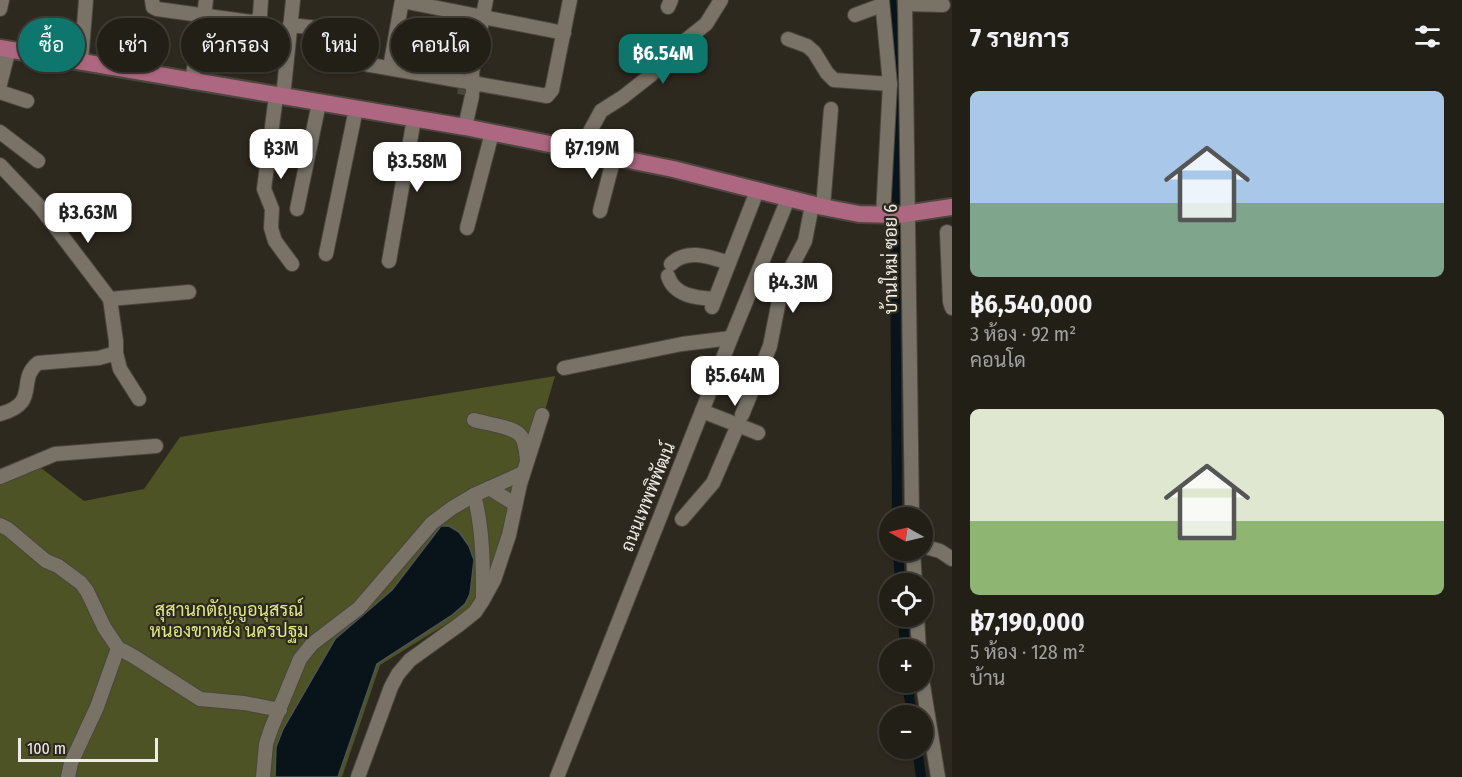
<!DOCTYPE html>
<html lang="th">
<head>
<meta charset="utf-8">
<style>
	body { margin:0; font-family:"Fira Sans Condensed",Sarabun,sans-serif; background:#2e2c24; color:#f1f3f6; height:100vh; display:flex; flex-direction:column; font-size:22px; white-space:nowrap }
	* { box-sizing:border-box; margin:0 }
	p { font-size:20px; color:#a2a2a1 }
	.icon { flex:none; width:33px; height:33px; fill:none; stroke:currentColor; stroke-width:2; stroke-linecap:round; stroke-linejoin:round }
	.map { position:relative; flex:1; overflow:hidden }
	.details { display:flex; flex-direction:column; background:#221f17; width:510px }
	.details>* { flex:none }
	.hud { position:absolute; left:18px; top:18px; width:570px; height:54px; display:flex; gap:12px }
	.needle { width:39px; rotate:278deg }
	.buttons { position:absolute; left:879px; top:507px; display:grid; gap:12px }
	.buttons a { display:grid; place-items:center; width:54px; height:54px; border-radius:50%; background:#221f17; box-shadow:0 2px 4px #0004,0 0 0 2px #3f3d36; font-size:30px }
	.scale { position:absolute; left:18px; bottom:15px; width:140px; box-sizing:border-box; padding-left:6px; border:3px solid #efece6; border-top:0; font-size:16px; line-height:21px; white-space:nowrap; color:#efece6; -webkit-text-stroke:4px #2e291f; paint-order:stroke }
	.price { position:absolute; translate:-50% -51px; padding:0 14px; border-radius:12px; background:#fff; color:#222; font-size:20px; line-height:39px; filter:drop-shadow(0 2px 3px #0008) }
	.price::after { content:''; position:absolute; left:50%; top:36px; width:18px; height:14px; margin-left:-9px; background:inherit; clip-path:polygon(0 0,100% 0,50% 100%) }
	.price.selected { background:#0f766e; color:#fff }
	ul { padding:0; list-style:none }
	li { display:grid; align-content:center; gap:12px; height:318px; padding:0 18px }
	li span { display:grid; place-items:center; height:186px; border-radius:9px; color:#555 }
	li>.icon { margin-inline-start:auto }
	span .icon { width:108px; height:108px; fill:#fffc; stroke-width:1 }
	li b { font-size:26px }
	h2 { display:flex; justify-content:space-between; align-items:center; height:72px; padding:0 18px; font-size:26px }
	.pill { padding:0 21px; border-radius:27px; background:#221f17; box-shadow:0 2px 4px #0004,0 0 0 2px #3f3d36; font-size:21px; line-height:54px }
	.pill.selected { background:#0f766e; color:#fff }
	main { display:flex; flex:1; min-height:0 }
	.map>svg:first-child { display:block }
	.green { fill:#4d5324 }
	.water { fill:#081419; stroke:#4d5556; stroke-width:1.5 }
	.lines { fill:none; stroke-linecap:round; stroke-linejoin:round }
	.canal { stroke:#081419; stroke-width:10 }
	.minor-tunnel { stroke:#4b463d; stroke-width:14; stroke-dasharray:14 7; stroke-linecap:butt }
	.minor-casing { stroke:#4a463e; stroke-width:16 }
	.major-casing { stroke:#4a463e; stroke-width:20 }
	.minor { stroke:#787267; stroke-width:14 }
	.major { stroke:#ad6780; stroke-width:16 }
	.labels { text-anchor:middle; stroke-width:4.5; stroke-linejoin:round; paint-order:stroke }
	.street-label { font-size:18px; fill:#efece6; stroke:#2e291f }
	.park-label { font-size:18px; fill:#dfec7f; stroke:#2e291f }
</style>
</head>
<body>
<main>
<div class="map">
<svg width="952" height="777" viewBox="0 0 952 777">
	<rect width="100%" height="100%" fill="#2e291f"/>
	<!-- green -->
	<path class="green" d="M555,376L507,541L474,607L380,665L342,777H0V475L36,464L84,501L144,489L180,437Z"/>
	<!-- water -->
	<path class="water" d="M441,526H449L459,532L469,546L474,560L470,594L465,604L451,616L377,664L338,777H275L276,747L283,729L335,639L392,590Z"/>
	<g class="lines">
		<!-- canal -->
		<g class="canal">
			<path d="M891,0L897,86L895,234L897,518"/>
			<path d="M898,550L900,584"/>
			<path d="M903,616L905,650"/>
			<path d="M907,682L912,716"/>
			<path d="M917,748L921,777"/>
		</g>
		<!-- minor-tunnel -->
		<path class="minor-tunnel" d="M464,95L465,89"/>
		<!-- minor casing -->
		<g class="minor-casing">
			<g id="minor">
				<path d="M152,0L153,7L157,9L251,22L257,21L260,15L261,0"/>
				<path d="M882,0L890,84L883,215"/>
				<path d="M905,0L912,518"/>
				<path d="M402,1L564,33"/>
				<path d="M905,4L943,5"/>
				<path d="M668,7L671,0"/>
				<path d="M0,9L2,0"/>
				<path d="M855,15L882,5"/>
				<path d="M290,25L354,32"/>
				<path d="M448,32L479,37"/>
				<path d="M788,39L807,46L814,52L827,73L834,80L890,84"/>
				<path d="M198,44L202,35L206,0"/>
				<path d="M81,62L86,0"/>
				<path d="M359,63L547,96L552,90L570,0"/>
				<path d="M390,68L402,0"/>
				<path d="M192,82L197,48"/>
				<path d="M0,84L9,49"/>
				<path d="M473,90L472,73L486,0"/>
				<path d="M0,92L27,101"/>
				<path d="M276,96L264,189L272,209L271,228L275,241L292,264"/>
				<path d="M283,97L293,0"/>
				<path d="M465,127L472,96"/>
				<path d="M0,132L38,161"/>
				<path d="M580,150L601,111L623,97L651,75L682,43L706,24L721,0"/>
				<path d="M0,165L40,207L110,299L189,292"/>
				<path d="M823,207L831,109"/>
				<path d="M297,209L319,103"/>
				<path d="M600,211L614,157"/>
				<path d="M467,228L492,133"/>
				<path d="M947,232L950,302L952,308"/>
				<path d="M326,254L356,109"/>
				<path d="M389,261L414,119"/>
				<path d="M671,264C687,248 710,257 729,263"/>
				<path d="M668,276C674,296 697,298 714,299"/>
				<path d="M712,307L757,191"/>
				<path d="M116,353L120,369L139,399"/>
				<path d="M564,368L682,344L731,338"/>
				<path d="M702,411L758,433"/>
				<path d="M0,414C41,403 16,380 38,363L99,358L116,353V341L110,299"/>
				<path d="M742,415L770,346L782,285L805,241L812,205"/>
				<path d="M474,420C484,423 512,427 519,434C526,440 526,452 527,461"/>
				<path d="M0,477L55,454L156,446"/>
				<path d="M489,488L515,504"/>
				<path d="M474,495C483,529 483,563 483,598"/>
				<path d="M682,519L713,483L738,425"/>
				<path d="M0,525L8,529L46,561L58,566L81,583L87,591L104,627L118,648L133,656L200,699L244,703L280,710"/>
				<path d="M922,546L940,551L952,559"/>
				<path d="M913,550L915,584"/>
				<path d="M917,616L919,650"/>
				<path d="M922,679L938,777"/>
				<path d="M68,777L71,763L97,707L118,648"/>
				<path d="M263,777L266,744L271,729L300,659L312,644L359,608L432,523L452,508L474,495L523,473"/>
				<path d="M358,777L391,687L398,674L410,660L460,624L475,612L483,600L494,580L509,535L520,484L542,415"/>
				<path d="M557,777L731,338L788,199"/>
			</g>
		</g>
		<!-- major casing -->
		<g class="major-casing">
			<path id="major" d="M0,48L465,127L673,169L823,207L859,214L898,215L952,207"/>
		</g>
		<!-- minor -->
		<use href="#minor" class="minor"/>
		<!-- major -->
		<use href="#major" class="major"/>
	</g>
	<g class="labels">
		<!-- street labels -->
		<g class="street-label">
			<text transform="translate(891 259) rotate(-90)" y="6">บ้านใหม่ ซอย 6</text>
			<text transform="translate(648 497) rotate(-68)" y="6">ถนนเทพพิพัฒน์</text>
		</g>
		<!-- park labels -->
		<g class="park-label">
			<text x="229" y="616">สุสานกตัญญูอนุสรณ์<tspan x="229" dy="21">หนองขาหยั่ง นครปฐม</tspan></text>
		</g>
	</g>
</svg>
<div class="buttons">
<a><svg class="needle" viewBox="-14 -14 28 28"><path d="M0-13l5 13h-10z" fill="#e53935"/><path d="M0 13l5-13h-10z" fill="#a2a2a1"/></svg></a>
<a><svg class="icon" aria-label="locate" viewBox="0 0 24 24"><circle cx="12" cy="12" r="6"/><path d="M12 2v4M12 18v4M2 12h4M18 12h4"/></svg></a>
<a>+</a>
<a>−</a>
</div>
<div class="scale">100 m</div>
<b class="price selected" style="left:663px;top:85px">฿6.54M</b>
<b class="price" style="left:281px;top:180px">฿3M</b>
<b class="price" style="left:592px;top:180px">฿7.19M</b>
<b class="price" style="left:417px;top:193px">฿3.58M</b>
<b class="price" style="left:88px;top:244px">฿3.63M</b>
<b class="price" style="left:793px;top:314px">฿4.3M</b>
<b class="price" style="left:735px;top:407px">฿5.64M</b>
<div class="hud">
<a class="pill selected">ซื้อ</a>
<a class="pill">เช่า</a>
<a class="pill">ตัวกรอง</a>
<a class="pill">ใหม่</a>
<a class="pill">คอนโด</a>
</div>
</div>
<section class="details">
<h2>7 รายการ<svg class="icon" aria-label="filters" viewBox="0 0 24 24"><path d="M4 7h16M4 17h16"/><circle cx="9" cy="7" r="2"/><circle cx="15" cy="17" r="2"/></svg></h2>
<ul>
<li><span style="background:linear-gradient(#a9c7e8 60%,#7fa58c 0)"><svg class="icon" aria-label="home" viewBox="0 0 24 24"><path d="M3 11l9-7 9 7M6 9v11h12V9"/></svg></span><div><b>฿6,540,000</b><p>3 ห้อง · 92 m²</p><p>คอนโด</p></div></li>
<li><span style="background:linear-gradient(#dfe7d0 60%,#8fb573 0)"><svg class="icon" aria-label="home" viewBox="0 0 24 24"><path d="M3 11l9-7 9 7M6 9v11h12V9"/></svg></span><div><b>฿7,190,000</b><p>5 ห้อง · 128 m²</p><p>บ้าน</p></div></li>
</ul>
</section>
</main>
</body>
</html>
